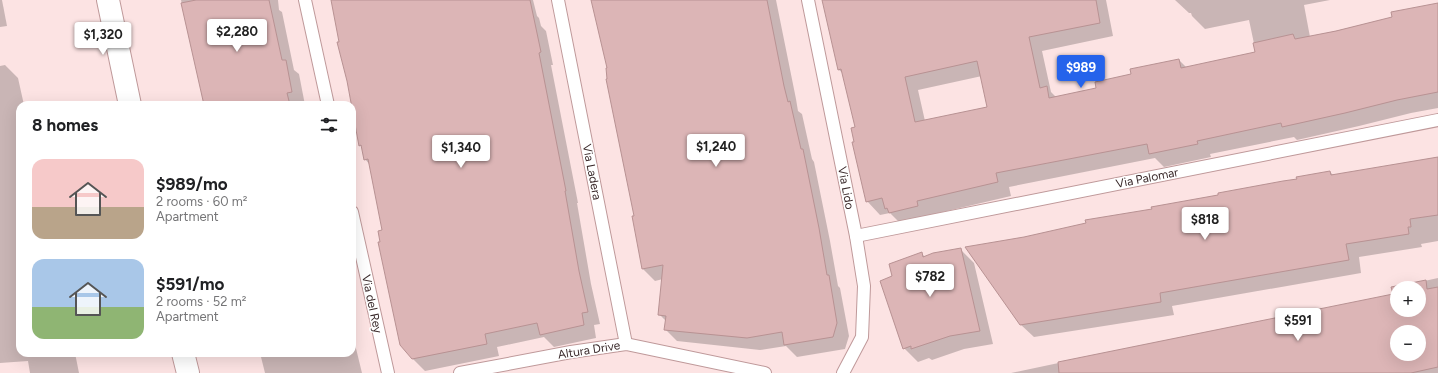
<!DOCTYPE html>
<html lang="en">
<head>
<meta charset="utf-8">
<style>
	body { margin:0; font-family:Figtree,sans-serif; background:#f6f6f6; color:#202124; height:100vh; display:flex; flex-direction:column; font-size:15px; white-space:nowrap }
	* { box-sizing:border-box; margin:0 }
	p { font-size:13px; color:#757577 }
	.icon { flex:none; width:22px; height:22px; fill:none; stroke:currentColor; stroke-width:2; stroke-linecap:round; stroke-linejoin:round }
	.map { position:relative; flex:1; overflow:hidden }
	.sheet { position:absolute; left:16px; top:101px; width:340px; height:256px; display:flex; flex-direction:column; background:#fff; border-radius:12px; box-shadow:0 4px 16px #0002 }
	.sheet>* { flex:none }
	.buttons { position:absolute; left:1390px; top:281px; display:grid; gap:8px }
	.buttons a { display:grid; place-items:center; width:36px; height:36px; border-radius:50%; background:#fff; box-shadow:0 4px 16px #0002; font-size:20px }
	.price { position:absolute; translate:-50% -34px; padding:0 9px; border-radius:4px; background:#fff; color:#222; font-size:13px; line-height:26px; filter:drop-shadow(0 1px 2px #0008) }
	.price::after { content:''; position:absolute; left:50%; top:24px; width:12px; height:9px; margin-left:-6px; background:inherit; clip-path:polygon(0 0,100% 0,50% 100%) }
	.price.current { background:#2563eb; color:#fff }
	ul { padding:0; list-style:none }
	li { display:flex; align-items:center; gap:12px; height:100px; padding:0 16px }
	li span { display:grid; place-items:center; flex:none; width:112px; height:80px; border-radius:12px; color:#555 }
	li>.icon { margin-inline-start:auto }
	span .icon { width:48px; height:48px; fill:#fffc; stroke-width:1 }
	li b { font-size:17px }
	h2 { display:flex; justify-content:space-between; align-items:center; height:48px; padding:0 16px; font-size:17px }
	.map>svg:first-child { display:block }
	.shadow { fill:#0003; fill-rule:evenodd }
	.building { fill:#dcb5b6; stroke:#b89293; fill-rule:evenodd }
	.lines { fill:none; stroke-linecap:round; stroke-linejoin:round }
	.lane-casing { stroke:#bf999a; stroke-width:14 }
	.secondary-casing { stroke:#bf999a; stroke-width:24 }
	.lane { stroke:#fff; stroke-width:12 }
	.secondary { stroke:#fff; stroke-width:22 }
	.labels { text-anchor:middle; stroke-width:3; stroke-linejoin:round; paint-order:stroke }
	.street-label { font-size:12px; fill:#3a2a2b; stroke:#fff }
</style>
</head>
<body>
<div class="map">
<svg width="1438" height="373" viewBox="0 0 1438 373">
	<rect width="100%" height="100%" fill="#fce3e3"/>
	<!-- shadow -->
	<g class="shadow">
		<path d="M0,0H2L7,26L0,27Z"/>
		<path d="M181,0H278L279,10L282,12L294,70L299,74L305,105H205Z"/>
		<path d="M332,0H533L537,16L539,18L541,26L546,31L553,65H551L578,203H577L591,284L600,324L594,325L596,338L554,347L544,337L497,347L499,356L425,371L412,358L382,243L383,231L370,165L365,159L363,148L360,145Z"/>
		<path d="M592,0H776L796,99L798,111L802,114L812,159L814,162L830,241L838,286L840,288L849,336L845,349L797,357L786,346L760,350L677,341L665,329L666,321L659,314L663,279L655,281L643,269L635,217L608,69Z"/>
		<path d="M847,0H1106L1113,36L1042,51L1051,92L1056,97L1097,89L1132,74L1179,60L1187,68L1256,53L1249,20L1205,29L1192,16L1191,13H1189L1175,0H1330L1304,5L1310,37L1438,7V108L1411,113L1359,126L1297,140L1294,137L1210,154L1211,157L1164,167L1155,158L1009,187L1011,196L930,215L931,220L903,226L890,213L880,215L867,201L855,142L856,128L844,74L839,70ZM982,76L988,108L925,121L918,90Z"/>
		<path d="M5,65L18,78L24,105H20V136L17,137L20,150V353H75L79,373H30L28,361L0,363V66Z"/>
		<path d="M1438,157V241L1421,244L1422,247L1359,257L1361,273L1172,306L1174,315L1034,337L1020,324L1024,238L1330,172L1334,176Z"/>
		<path d="M960,249L974,263L993,344L964,349L932,360L929,358L918,362L904,348L894,277L922,254L925,257Z"/>
		<path d="M1438,278V373H1011L1167,340L1394,295L1392,288ZM1397,288H1419V310H1397ZM1397,332H1419V354H1397Z"/>
		<path d="M352,332L362,373H265L260,353H352Z"/>
	</g>
	<!-- building -->
	<g class="building">
		<path d="M196,0H269L282,60H286L292,92L287,93L290,105H204L181,3Z"/>
		<path d="M331,0H530L541,52L539,53L566,191H565L579,271L588,312L582,313L584,325L540,335L537,323L485,334L487,344L412,359L400,345L378,242H380L378,231L382,230L368,159L364,160L361,145L359,146L347,81L337,42H339Z"/>
		<path d="M591,0H767L784,86L788,102L790,101L801,149H803L819,228L827,275H829L837,323L833,337L784,345L782,332L747,338L664,330L666,316L658,315L663,265L642,269L632,216H634L606,79H607L606,68H607Z"/>
		<path d="M822,0H1096L1100,23L1029,37L1040,88L1047,86L1049,98L1096,88L1095,82L1131,74L1130,69L1179,59L1181,68L1255,52L1253,43L1293,34L1295,39L1336,31L1392,17L1391,12L1438,3V92L1397,100L1345,113L1282,127L1281,123L1197,141L1198,144L1149,154L1147,144L996,173L998,182L917,201L918,206L889,213L887,208L885,209L882,198L866,202L852,142H854L851,128L855,127L841,69L838,70ZM977,61L987,107L915,122L905,77Z"/>
		<path d="M1438,157V215L1410,219L1411,227H1408L1409,234L1346,244L1349,260L1160,293L1161,302L1020,325L965,247L1024,237L1086,223L1085,220L1152,209L1151,207L1218,195V193L1283,181L1297,179L1296,177L1330,171L1331,175Z"/>
		<path d="M961,248L980,331L950,336L911,349V346L903,349L880,281L892,276L889,264L922,252L923,257L933,253Z"/>
		<path d="M1426,280L1427,289L1438,287V367L1411,373H1059L1058,362L1393,294L1391,287ZM1397,288H1419V310H1397ZM1397,332H1419V354H1397Z"/>
	</g>
	<g class="lines">
		<!-- lane casing -->
		<g class="lane-casing">
			<g id="lane">
				<path d="M305,0L328,105"/>
				<path d="M558,0L626,344"/>
				<path d="M808,0L856,236L864,286L862,337L843,373"/>
				<path d="M352,212L388,373"/>
				<path d="M856,236L1438,120"/>
				<path d="M460,373L571,352L626,344L765,373"/>
			</g>
		</g>
		<!-- secondary casing -->
		<g class="secondary-casing">
			<g id="secondary">
				<path d="M108,0L130,105"/>
				<path d="M183,353L188,373"/>
			</g>
		</g>
		<!-- lane -->
		<use href="#lane" class="lane"/>
		<!-- secondary -->
		<use href="#secondary" class="secondary"/>
	</g>
	<g class="labels">
		<!-- street labels -->
		<g class="street-label">
			<text transform="translate(592 172) rotate(79)" y="4">Via Ladera</text>
			<text transform="translate(1147 178) rotate(-11)" y="4">Via Palomar</text>
			<text transform="translate(846 188) rotate(79)" y="4">Via Lido</text>
			<text transform="translate(372 304) rotate(78)" y="4">Via del Rey</text>
			<text transform="translate(589 350) rotate(-9)" y="4">Altura Drive</text>
		</g>
	</g>
</svg>
<div class="buttons">
<a>+</a>
<a>−</a>
</div>
<b class="price" style="left:237px;top:53px">$2,280</b>
<b class="price" style="left:103px;top:56px">$1,320</b>
<b class="price current" style="left:1081px;top:89px">$989</b>
<b class="price" style="left:716px;top:168px">$1,240</b>
<b class="price" style="left:461px;top:169px">$1,340</b>
<b class="price" style="left:1205px;top:241px">$818</b>
<b class="price" style="left:930px;top:298px">$782</b>
<b class="price" style="left:1298px;top:342px">$591</b>
<section class="sheet">
<h2>8 homes<svg class="icon" aria-label="filters" viewBox="0 0 24 24"><path d="M4 7h16M4 17h16"/><circle cx="9" cy="7" r="2"/><circle cx="15" cy="17" r="2"/></svg></h2>
<ul>
<li><span style="background:linear-gradient(#f6c9c9 60%,#b9a48a 0)"><svg class="icon" aria-label="home" viewBox="0 0 24 24"><path d="M3 11l9-7 9 7M6 9v11h12V9"/></svg></span><div><b>$989/mo</b><p>2 rooms · 60 m²</p><p>Apartment</p></div></li>
<li><span style="background:linear-gradient(#a9c7e8 60%,#8fb573 0)"><svg class="icon" aria-label="home" viewBox="0 0 24 24"><path d="M3 11l9-7 9 7M6 9v11h12V9"/></svg></span><div><b>$591/mo</b><p>2 rooms · 52 m²</p><p>Apartment</p></div></li>
</ul>
</section>
</div>
</body>
</html>
